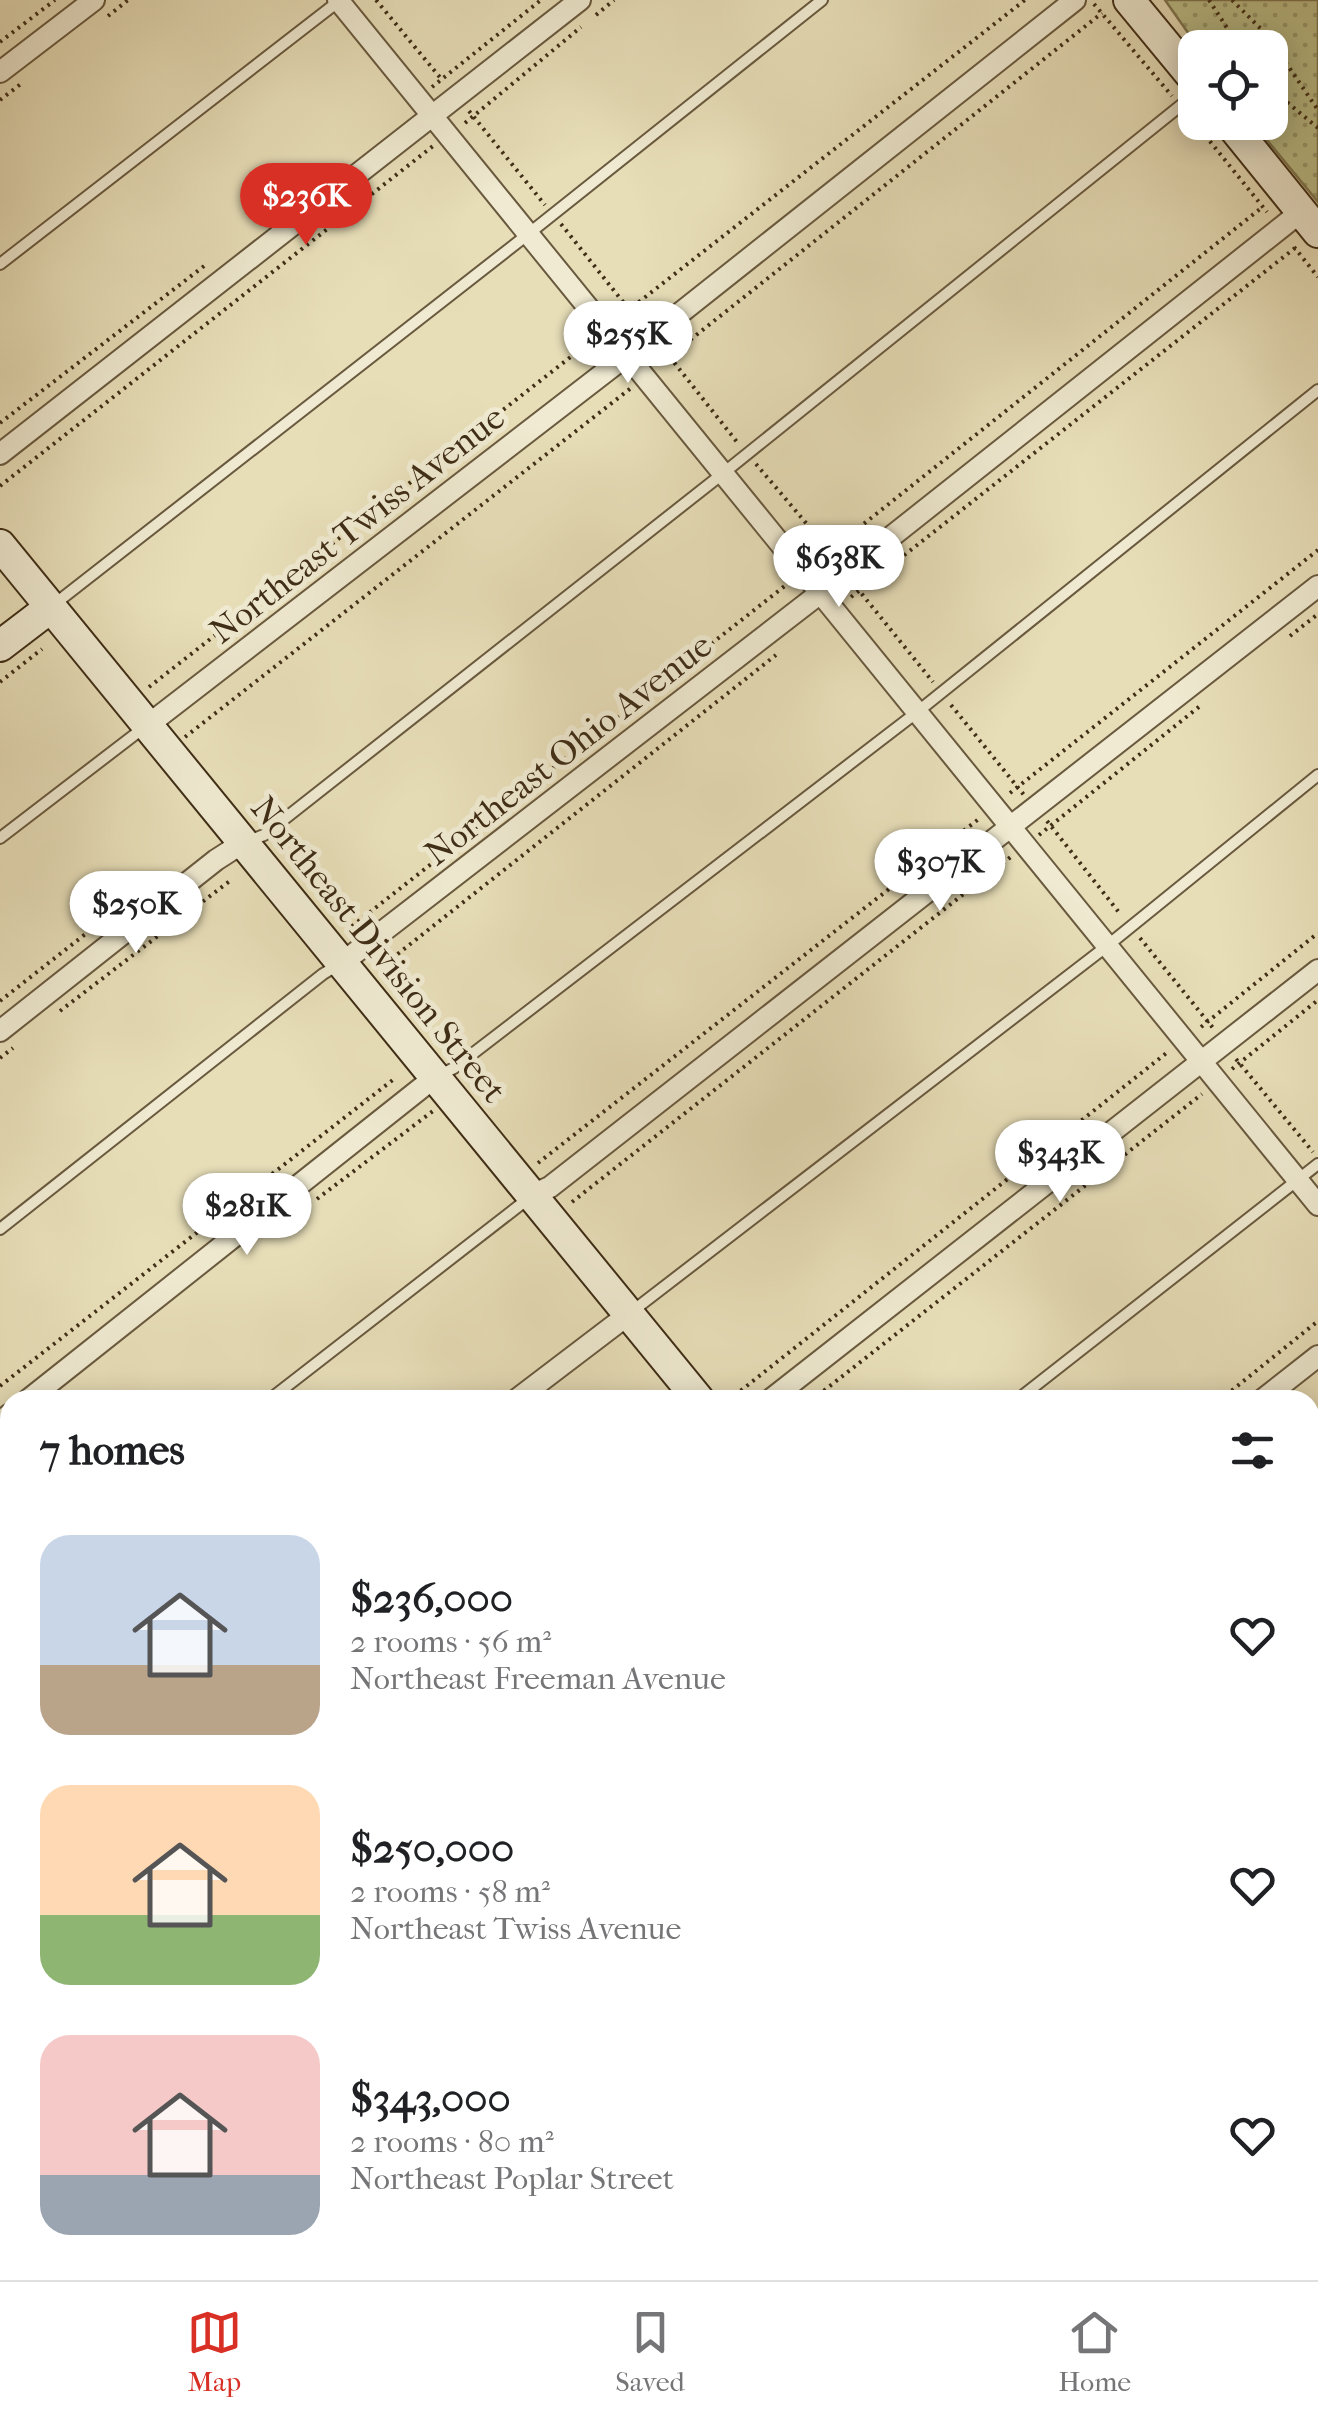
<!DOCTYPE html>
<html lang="en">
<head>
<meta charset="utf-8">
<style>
	body { margin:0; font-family:"IM FELL French Canon",serif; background:#f2f2f2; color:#202124; height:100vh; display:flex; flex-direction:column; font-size:38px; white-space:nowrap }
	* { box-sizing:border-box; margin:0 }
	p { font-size:32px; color:#757577 }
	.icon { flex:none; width:55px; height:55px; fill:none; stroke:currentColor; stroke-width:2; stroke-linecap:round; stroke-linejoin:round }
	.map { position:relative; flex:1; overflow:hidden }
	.drawer { position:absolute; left:0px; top:1390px; width:1320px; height:890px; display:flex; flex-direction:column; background:#fff; border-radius:30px 30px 0 0; box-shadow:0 5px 25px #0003 }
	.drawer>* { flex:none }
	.controls { position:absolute; left:1178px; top:30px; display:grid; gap:20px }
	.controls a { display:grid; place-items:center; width:110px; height:110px; border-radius:20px; background:#fff; box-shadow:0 5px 25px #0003; font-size:50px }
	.price { position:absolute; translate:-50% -85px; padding:0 22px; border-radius:35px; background:#fff; color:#222; font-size:32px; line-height:65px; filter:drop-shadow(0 2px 5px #0008) }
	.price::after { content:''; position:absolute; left:50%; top:60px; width:30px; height:22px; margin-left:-15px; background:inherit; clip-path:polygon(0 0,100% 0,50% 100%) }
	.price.on { background:#d93025; color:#fff }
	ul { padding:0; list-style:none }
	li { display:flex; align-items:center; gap:30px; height:250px; padding:0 40px }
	li span { display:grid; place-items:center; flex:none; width:280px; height:200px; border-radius:30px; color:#555 }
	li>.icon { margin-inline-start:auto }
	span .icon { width:120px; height:120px; fill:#fffc; stroke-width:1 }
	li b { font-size:42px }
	h2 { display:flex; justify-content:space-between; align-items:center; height:120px; padding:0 40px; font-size:42px }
	.tab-bar { display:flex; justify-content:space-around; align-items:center; height:140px; border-top:2px solid #e0e0e0; background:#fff; font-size:28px; color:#757577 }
	.tab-bar a { display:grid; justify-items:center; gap:5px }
	.tab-bar .on { color:#d93025 }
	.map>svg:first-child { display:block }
	.grass { fill:url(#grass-dots); stroke:#7e7650; stroke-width:2.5 }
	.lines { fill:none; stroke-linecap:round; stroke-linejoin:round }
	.lane-casing { stroke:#69593e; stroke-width:14 }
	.street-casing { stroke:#69593e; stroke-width:24 }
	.secondary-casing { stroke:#3f2d16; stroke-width:34 }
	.path { stroke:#3f2d16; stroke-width:4; stroke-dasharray:2.5 5; stroke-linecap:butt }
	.lane { stroke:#efead1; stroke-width:10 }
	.street { stroke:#efead1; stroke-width:20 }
	.secondary { stroke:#efead1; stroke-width:30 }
	.labels { text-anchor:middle; stroke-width:10; stroke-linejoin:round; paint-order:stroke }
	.street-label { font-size:35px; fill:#3f2d16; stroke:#efead1 }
</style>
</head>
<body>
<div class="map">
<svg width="1318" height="2280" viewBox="0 0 1318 2280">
	<defs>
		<pattern id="grass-dots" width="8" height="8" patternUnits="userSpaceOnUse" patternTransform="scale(2.5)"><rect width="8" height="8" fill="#bcc08a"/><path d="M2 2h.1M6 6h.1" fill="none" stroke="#9a9c70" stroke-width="1.8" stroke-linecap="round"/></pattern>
	</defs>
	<rect width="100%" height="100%" fill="#e7deb8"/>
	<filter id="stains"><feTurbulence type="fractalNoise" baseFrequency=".002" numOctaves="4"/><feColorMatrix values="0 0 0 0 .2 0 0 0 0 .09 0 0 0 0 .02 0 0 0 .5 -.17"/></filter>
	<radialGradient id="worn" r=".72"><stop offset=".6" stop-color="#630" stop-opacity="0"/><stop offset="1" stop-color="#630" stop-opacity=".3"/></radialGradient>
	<!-- grass -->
	<path class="grass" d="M1165,0H1318V202L1253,123L1270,122V48L1198,47Z"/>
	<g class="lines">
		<!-- lane casing -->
		<g class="lane-casing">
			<g id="lane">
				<path d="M0,264L339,1"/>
				<path d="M56,603L527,235L822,0"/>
				<path d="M0,838L146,726"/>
				<path d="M246,842L264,835L721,475L1195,94"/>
				<path d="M440,1075L454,1068L916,713L1318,390"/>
				<path d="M0,1229L323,974L338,965"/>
				<path d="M630,1313L1107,946L1318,775"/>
				<path d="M269,1400L529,1198"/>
				<path d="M1017,1400L1318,1164"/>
				<path d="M0,1611L10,1603"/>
				<path d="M1310,1942L1318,1936"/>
				<path d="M0,1993L10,1985"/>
				<path d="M118,2280L131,2270"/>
				<path d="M876,2280L889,2270"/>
			</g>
		</g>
		<!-- street casing -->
		<g class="street-casing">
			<g id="street">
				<path d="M338,0L1318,1205"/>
				<path d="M0,72L94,0"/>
				<path d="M0,454L580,0"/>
				<path d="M148,725L626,356L1075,0"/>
				<path d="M342,963L819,594L1302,211"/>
				<path d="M0,1031L216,860L244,842"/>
				<path d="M532,1195L550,1187L1318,586"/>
				<path d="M28,1400L435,1077"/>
				<path d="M516,1400L629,1314"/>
				<path d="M770,1400L1318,970"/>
				<path d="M1262,1400L1318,1356"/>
				<path d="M0,1422L10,1414"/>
				<path d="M0,1517L10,1529"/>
				<path d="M0,1805L10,1797"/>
				<path d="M1310,2130L1318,2124"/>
				<path d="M1310,2146L1318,2156"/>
				<path d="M0,2184L10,2177"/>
				<path d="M371,2280L384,2270"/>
				<path d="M1118,2280L1131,2270"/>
			</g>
		</g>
		<!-- secondary casing -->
		<g class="secondary-casing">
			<g id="secondary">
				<path d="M1129,0L1195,80"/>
				<path d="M1229,122L1318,232"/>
				<path d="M0,545L699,1400"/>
				<path d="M0,646L51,607"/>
				<path d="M1310,1752L1318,1746"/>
				<path d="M627,2280L641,2270"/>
			</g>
		</g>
		<!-- path -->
		<g class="path">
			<path d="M376,0L443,81"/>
			<path d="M1209,0L1240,48"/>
			<path d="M1232,0L1267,35L1318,110"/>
			<path d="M1094,4L1172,96"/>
			<path d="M596,15L614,0"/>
			<path d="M108,16L128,0"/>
			<path d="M0,42L55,0"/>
			<path d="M432,87L541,0"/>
			<path d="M1270,88L1318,128"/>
			<path d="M0,100L22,83"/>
			<path d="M469,111L545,205"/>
			<path d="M1191,118L1267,212"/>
			<path d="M465,123L581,27"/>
			<path d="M561,224L639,322"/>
			<path d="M1294,247L1318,277"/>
			<path d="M621,316L1025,0"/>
			<path d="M665,351L737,442"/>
			<path d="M661,363L1102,13"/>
			<path d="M0,423L208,263"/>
			<path d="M756,464L834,556"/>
			<path d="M0,486L433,146"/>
			<path d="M817,561L1260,209"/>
			<path d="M857,588L933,682"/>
			<path d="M851,597L1295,248"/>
			<path d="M1290,636L1318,614"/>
			<path d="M0,682L42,649"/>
			<path d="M149,687L591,341"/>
			<path d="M951,705L1024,795"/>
			<path d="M185,737L631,388"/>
			<path d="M1010,793L1318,550"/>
			<path d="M1047,821L1121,915"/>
			<path d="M1039,835L1200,706"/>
			<path d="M346,931L786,585"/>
			<path d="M1140,938L1213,1028"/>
			<path d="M380,968L776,655"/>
			<path d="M0,1001L162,874"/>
			<path d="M60,1011L231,880"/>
			<path d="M1201,1027L1318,933"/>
			<path d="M0,1058L13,1048"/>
			<path d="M1236,1059L1313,1152"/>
			<path d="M1232,1069L1318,1000"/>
			<path d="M538,1163L980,818"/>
			<path d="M317,1199L433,1111"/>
			<path d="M572,1202L1012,856"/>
			<path d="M0,1386L394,1079"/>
			<path d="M729,1400L1169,1051"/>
			<path d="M812,1400L1202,1094"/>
			<path d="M1220,1400L1318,1321"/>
			<path d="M0,1449L10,1441"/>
			<path d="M1310,2097L1318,2091"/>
		</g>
		<!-- lane -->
		<use href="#lane" class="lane"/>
		<!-- street -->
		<use href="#street" class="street"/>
		<!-- secondary -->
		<use href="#secondary" class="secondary"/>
	</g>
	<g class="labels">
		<!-- street labels -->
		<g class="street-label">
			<text transform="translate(357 524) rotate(-38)" y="12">Northeast Twiss Avenue</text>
			<text transform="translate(568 749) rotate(-38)" y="12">Northeast Ohio Avenue</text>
			<text transform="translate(379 949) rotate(51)" y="12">Northeast Division Street</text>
		</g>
	</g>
	<rect width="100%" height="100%" filter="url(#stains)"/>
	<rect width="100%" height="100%" fill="url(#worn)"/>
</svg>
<div class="controls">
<a><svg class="icon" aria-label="locate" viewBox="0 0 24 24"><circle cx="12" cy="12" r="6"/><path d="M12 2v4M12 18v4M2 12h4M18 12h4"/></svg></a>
</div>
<b class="price on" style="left:306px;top:248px">$236K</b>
<b class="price" style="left:628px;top:386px">$255K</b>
<b class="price" style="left:839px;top:610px">$638K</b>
<b class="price" style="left:940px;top:914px">$307K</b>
<b class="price" style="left:136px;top:956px">$250K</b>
<b class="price" style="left:1060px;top:1205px">$343K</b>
<b class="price" style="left:247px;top:1258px">$281K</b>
<section class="drawer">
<h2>7 homes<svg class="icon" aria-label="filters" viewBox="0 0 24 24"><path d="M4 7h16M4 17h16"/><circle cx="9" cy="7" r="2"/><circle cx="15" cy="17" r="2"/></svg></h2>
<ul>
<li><span style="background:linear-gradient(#c9d6e8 65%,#b9a48a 0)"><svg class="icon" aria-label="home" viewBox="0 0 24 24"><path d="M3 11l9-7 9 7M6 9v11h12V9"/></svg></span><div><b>$236,000</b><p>2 rooms · 56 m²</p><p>Northeast Freeman Avenue</p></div><svg class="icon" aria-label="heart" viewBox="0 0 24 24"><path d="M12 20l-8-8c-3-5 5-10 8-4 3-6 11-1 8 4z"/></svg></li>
<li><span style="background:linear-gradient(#ffd9b3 65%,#8fb573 0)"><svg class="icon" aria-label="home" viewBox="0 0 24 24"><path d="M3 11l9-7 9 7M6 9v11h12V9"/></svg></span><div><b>$250,000</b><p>2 rooms · 58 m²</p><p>Northeast Twiss Avenue</p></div><svg class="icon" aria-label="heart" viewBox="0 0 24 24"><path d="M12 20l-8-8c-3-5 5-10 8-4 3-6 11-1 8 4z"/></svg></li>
<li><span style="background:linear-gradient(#f6c9c9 70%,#9aa5b1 0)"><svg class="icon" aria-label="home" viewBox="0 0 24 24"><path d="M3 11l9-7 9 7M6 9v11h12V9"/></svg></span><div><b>$343,000</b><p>2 rooms · 80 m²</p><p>Northeast Poplar Street</p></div><svg class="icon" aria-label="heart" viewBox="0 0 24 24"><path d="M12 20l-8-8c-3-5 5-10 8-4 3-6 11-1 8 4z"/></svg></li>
</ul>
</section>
</div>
<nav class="tab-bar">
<a class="on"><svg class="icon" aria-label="map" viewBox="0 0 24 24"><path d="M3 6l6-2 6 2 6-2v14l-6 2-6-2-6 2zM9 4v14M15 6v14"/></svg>Map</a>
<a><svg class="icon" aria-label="saved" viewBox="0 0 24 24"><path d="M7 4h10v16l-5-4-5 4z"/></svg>Saved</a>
<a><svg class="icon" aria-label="home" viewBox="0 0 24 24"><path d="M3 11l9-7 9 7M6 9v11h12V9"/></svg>Home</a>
</nav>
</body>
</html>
